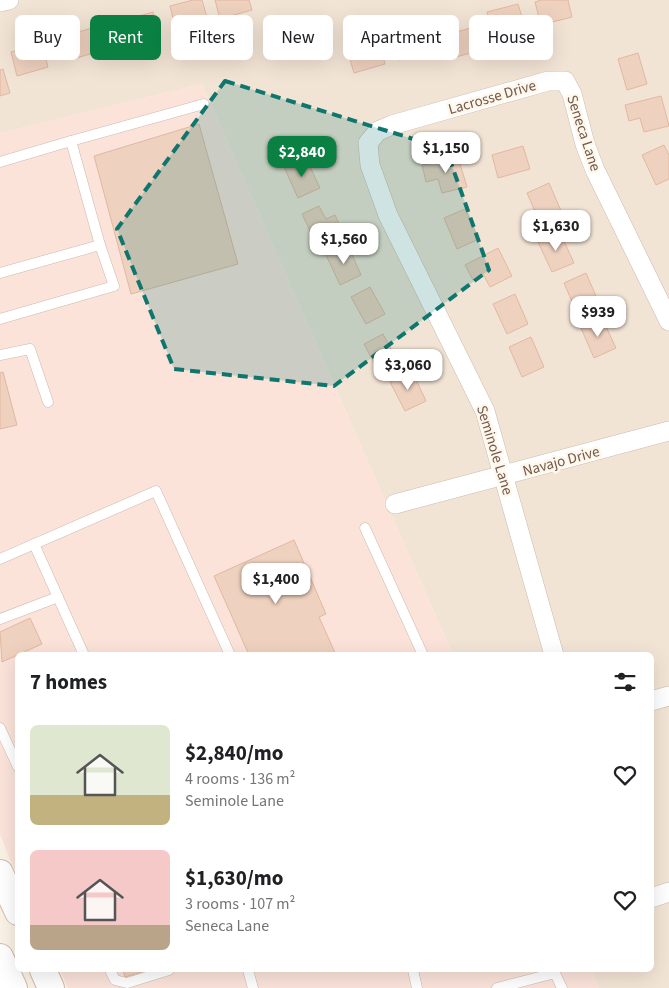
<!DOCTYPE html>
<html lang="en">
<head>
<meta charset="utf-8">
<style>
	body { margin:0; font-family:"Source Sans 3",sans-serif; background:#f6f6f6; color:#202124; height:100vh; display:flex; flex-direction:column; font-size:19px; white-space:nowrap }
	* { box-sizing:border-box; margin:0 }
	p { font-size:16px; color:#757577 }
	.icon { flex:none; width:28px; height:28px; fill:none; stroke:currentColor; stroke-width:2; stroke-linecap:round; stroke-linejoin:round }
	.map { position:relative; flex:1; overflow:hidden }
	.panel { position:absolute; left:15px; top:652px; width:639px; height:320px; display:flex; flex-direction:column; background:#fff; border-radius:8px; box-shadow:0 5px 20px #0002 }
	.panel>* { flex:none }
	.guide { position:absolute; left:15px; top:15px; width:640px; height:45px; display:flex; gap:10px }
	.price { position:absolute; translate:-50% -42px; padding:0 11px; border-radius:10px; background:#fff; color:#222; font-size:16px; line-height:32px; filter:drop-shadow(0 1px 2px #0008) }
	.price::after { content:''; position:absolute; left:50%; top:30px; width:15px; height:11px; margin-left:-8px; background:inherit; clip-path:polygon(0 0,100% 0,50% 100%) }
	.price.selected { background:#0b8043; color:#fff }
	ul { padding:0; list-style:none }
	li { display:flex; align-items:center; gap:15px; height:125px; padding:0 15px }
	li span { display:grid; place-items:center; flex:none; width:140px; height:100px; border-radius:8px; color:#555 }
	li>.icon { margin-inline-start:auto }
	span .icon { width:60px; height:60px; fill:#fffc; stroke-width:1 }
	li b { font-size:21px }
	h2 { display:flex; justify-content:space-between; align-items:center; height:60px; padding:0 15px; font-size:21px }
	.tag { padding:0 18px; border-radius:8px; background:#fff; box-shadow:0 5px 20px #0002; font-size:18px; line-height:45px }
	.tag.selected { background:#0b8043; color:#fff }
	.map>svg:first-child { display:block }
	.residential { fill:#f2e4d5 }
	.commercial { fill:#fbe3da }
	.building { fill:#efd1bf; stroke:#e1b8a0 }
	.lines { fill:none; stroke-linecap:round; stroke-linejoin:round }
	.service-casing { stroke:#ccbaad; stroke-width:11 }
	.minor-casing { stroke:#ccbaad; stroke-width:20 }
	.secondary-casing { stroke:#d1bcad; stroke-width:28 }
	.service { stroke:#fff; stroke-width:10 }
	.minor { stroke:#fff; stroke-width:19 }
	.secondary { stroke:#fff; stroke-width:26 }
	.marked { fill:#0f766e; fill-opacity:0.2; stroke:#0f766e; stroke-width:4; stroke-dasharray:10 6; stroke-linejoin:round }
	.labels { text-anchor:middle; stroke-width:5; stroke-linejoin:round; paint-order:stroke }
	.street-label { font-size:15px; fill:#73594c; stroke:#fef7ec }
</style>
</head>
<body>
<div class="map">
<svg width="669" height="988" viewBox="0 0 669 988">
	<rect width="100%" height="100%" fill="#fbf2e6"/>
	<!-- residential -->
	<path class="residential" d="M0,0H669V988H599L591,970H651V655H453L202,84L0,133Z"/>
	<!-- commercial -->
	<g class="commercial">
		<path d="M202,84L453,655H18L17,875L0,835V133Z"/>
		<path d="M60,970H591L599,988H68Z"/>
	</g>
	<!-- building -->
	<g class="building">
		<path d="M193,0H202L208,21L176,30L170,6Z"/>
		<path d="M215,0H249L252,10L220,19Z"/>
		<path d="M541,0H568L572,17L541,25L535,2Z"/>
		<path d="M518,4L525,27L494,36L487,12Z"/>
		<path d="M153,12L159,35L128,44L122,21Z"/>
		<path d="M101,26L108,49L76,58L70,34Z"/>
		<path d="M474,27L481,50L449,59L443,36Z"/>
		<path d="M424,28L431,52L399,60L393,37Z"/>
		<path d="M379,40L385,64L354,73L347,49Z"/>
		<path d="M42,44L48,67L17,76L11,52Z"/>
		<path d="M638,53L647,84L627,90L618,59Z"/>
		<path d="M3,69L10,93L0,96V70Z"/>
		<path d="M661,96L669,126L644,132L640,118L629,121L625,105Z"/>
		<path d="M199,124L238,264L131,294L94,156Z"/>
		<path d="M664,145L669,155V179L656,185L642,155Z"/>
		<path d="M523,146L530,169L498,178L492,155Z"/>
		<path d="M458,157L467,187L442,193L438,179L426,182L422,165Z"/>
		<path d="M306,158L320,188L298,198L284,167Z"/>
		<path d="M549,183L562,213L540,223L527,193Z"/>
		<path d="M319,206L326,219L335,215L342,230L316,243L302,214Z"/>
		<path d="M465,209L479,239L457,249L444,218Z"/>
		<path d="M560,232L574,263L552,272L538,242Z"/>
		<path d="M348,245L361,275L340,285L326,255Z"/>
		<path d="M498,248L512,276L490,287L483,274L473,280L465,265Z"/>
		<path d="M586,273L599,303L577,313L564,283Z"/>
		<path d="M370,287L385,314L366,324L351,297Z"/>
		<path d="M515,294L528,324L507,334L493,304Z"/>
		<path d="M602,318L616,348L594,358L581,328Z"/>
		<path d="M383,334L398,362L379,372L364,344Z"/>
		<path d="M531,337L544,367L522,377L509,347Z"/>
		<path d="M412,371L426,401L405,411L390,382Z"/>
		<path d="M3,372L17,425L0,429V373Z"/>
		<path d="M294,540L326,614L319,617L336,655H249L214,576Z"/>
		<path d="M30,618L42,644L2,662L0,632Z"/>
		<path d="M123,970H148L125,977Z"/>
	</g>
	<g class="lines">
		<!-- service casing -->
		<g class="service-casing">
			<g id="service">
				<path d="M71,141L204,104"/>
				<path d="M0,162L71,141L100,245L0,273"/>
				<path d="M0,319L114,286L100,245"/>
				<path d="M0,355L30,349L48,402"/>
				<path d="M365,528L423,655"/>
				<path d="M34,544L84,655"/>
				<path d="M0,559L156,491L230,655"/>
				<path d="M0,619L58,597"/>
				<path d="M0,728L18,767"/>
				<path d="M110,970L115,980L127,983L169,970"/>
				<path d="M248,970L253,988"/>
				<path d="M413,970L417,988"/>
				<path d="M497,988L555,973L562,988"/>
			</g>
		</g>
		<!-- minor casing -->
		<g class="minor-casing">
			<g id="minor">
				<path d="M0,2L9,0"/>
				<path d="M395,504L669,431"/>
				<path d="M554,655L485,411L388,215L370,165L368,143L378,131L392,125L548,81H565L572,94L585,144L595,170L669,321"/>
				<path d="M651,701L669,696"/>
				<path d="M651,898L669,892"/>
			</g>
		</g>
		<!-- secondary casing -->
		<g class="secondary-casing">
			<g id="secondary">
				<path d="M0,873L18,912"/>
				<path d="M0,957L14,988"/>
				<path d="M43,970L51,988"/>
			</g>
		</g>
		<!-- service -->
		<use href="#service" class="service"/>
		<!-- minor -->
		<use href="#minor" class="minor"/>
		<!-- secondary -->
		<use href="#secondary" class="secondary"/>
	</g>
	<!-- marked area -->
	<path class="marked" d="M225,81L446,149L489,270L334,386L174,369L117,229Z"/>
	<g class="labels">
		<!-- street labels -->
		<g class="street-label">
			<text transform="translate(492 97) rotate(-16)" y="5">Lacrosse Drive</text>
			<text transform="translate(584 133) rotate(72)" y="5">Seneca Lane</text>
			<text transform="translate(495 450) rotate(73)" y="5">Seminole Lane</text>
			<text transform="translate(561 461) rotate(-15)" y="5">Navajo Drive</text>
		</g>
	</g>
</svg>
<b class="price" style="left:446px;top:174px">$1,150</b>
<b class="price selected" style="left:302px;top:178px">$2,840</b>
<b class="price" style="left:556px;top:252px">$1,630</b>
<b class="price" style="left:344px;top:265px">$1,560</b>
<b class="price" style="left:598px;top:338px">$939</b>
<b class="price" style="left:408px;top:391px">$3,060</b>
<b class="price" style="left:276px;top:605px">$1,400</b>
<div class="guide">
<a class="tag">Buy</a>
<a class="tag selected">Rent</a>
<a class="tag">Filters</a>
<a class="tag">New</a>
<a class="tag">Apartment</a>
<a class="tag">House</a>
</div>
<section class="panel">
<h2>7 homes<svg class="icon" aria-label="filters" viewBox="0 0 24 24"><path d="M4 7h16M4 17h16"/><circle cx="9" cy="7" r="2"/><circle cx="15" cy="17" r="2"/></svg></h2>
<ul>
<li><span style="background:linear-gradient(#dfe7d0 70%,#c2b280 0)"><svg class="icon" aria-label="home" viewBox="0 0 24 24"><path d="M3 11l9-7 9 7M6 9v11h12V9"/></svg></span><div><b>$2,840/mo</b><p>4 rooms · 136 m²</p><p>Seminole Lane</p></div><svg class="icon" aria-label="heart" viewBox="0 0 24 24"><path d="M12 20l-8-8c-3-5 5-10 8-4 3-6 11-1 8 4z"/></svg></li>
<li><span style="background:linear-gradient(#f6c9c9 75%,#b9a48a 0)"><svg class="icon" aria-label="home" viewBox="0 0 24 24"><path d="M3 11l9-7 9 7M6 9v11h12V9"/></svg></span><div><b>$1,630/mo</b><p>3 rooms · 107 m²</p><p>Seneca Lane</p></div><svg class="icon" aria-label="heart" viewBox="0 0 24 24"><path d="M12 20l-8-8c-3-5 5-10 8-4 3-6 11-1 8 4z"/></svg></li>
</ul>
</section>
</div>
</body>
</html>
